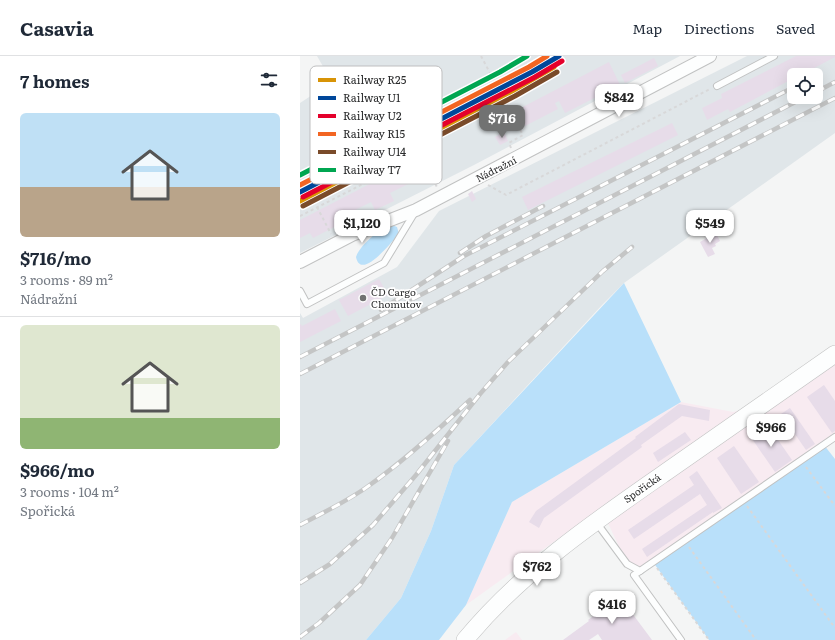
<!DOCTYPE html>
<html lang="en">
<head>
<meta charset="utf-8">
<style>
	body { margin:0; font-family:Literata,serif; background:#f2f2f3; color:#1f2937; height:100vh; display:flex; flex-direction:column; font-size:15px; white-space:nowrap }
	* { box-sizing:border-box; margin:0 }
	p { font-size:13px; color:#747a83 }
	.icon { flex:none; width:22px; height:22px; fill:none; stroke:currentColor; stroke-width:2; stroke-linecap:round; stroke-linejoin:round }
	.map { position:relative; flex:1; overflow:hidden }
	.side { display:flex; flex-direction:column; background:#fff; width:300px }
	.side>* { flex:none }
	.buttons { position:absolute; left:487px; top:12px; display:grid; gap:8px }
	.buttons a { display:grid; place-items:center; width:36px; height:36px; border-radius:6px; background:#fff; box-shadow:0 4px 16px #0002; font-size:20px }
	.price { position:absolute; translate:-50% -34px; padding:0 9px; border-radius:8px; background:#fff; color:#222; font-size:13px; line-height:26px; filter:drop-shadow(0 1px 2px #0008) }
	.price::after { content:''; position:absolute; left:50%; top:24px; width:12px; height:9px; margin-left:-6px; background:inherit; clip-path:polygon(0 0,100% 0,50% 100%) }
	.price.current { background:#717272; color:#fff }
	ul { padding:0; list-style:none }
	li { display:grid; align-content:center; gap:8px; height:212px; padding:0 20px }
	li+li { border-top:1px solid #e0e1e3 }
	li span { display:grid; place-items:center; height:124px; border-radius:6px; color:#555 }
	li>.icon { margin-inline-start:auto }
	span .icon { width:72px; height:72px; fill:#fffc; stroke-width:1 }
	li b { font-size:17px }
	h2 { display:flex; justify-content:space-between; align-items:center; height:48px; padding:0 20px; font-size:17px }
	header { display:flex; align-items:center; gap:24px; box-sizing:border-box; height:56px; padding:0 20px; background:#fff; border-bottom:1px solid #e0e1e3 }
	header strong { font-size:19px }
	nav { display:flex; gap:22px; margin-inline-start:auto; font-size:14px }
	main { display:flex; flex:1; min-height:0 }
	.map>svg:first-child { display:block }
	.built { fill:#e0e6e9; fill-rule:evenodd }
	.industrial { fill:#f8ebf1 }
	.green { fill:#b9e0fa }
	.building { fill:#e7dce9 }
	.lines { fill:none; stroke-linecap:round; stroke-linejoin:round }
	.lane-casing { stroke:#c1c2c2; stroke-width:8 }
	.street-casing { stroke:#c1c2c2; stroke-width:14 }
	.secondary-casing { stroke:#c1c2c2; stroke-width:18 }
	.path { stroke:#d8d8d9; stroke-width:2; stroke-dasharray:3 3; stroke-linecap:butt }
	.lane { stroke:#fdfefe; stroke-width:6 }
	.street { stroke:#fdfefe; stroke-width:12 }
	.secondary { stroke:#fdfefe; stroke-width:17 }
	.rail-casing { stroke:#c4c5c5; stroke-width:4.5 }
	.rail { stroke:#fff; stroke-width:3; stroke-dasharray:9; stroke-linecap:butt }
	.rail-1-casing { stroke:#fff; stroke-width:8 }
	.rail-2-casing { stroke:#fff; stroke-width:8 }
	.rail-3-casing { stroke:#fff; stroke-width:8 }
	.rail-4-casing { stroke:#fff; stroke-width:8 }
	.rail-5-casing { stroke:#fff; stroke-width:8 }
	.rail-6-casing { stroke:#fff; stroke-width:8 }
	.rail-1 { stroke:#d89407; stroke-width:5 }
	.rail-2 { stroke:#00479a; stroke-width:5 }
	.rail-3 { stroke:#e4002b; stroke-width:5 }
	.rail-4 { stroke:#f26522; stroke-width:5 }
	.rail-5 { stroke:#7a4b2a; stroke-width:5 }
	.rail-6 { stroke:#00a651; stroke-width:5 }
	.poi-dot { fill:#717272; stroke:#fff; stroke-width:1.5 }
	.labels { text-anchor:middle; stroke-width:3.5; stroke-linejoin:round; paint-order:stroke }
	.street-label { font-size:10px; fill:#2a2b2c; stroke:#fff }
	.poi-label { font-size:10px; fill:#2a2b2c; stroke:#fff; text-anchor:start }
	.key { fill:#fff; stroke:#bfbfc0; stroke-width:1 }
	.key-label { font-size:11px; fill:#2a2b2c }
</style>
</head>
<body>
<header>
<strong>Casavia</strong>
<nav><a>Map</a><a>Directions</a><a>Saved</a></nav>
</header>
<main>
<section class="side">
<h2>7 homes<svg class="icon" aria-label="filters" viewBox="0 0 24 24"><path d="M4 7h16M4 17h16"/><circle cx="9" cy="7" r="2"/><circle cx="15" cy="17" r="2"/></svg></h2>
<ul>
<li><span style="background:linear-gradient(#bfe0f5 60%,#b9a48a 0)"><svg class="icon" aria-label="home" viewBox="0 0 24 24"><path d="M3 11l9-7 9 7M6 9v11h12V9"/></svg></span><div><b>$716/mo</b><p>3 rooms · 89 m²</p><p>Nádražní</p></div></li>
<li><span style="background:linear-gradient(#dfe7d0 75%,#8fb573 0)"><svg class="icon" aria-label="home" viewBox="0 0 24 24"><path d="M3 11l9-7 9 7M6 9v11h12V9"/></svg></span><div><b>$966/mo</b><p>3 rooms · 104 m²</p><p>Spořická</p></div></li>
</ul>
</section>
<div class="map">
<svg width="535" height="584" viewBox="0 0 535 584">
	<rect width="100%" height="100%" fill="#f4f5f5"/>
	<!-- built -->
	<g class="built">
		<path d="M17,0H380L174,109L0,197V47L32,26Z"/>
		<path d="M447,0H535V77L324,227L302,249L154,409L131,475L101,542L66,584H0V257L3,262L97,211L139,155ZM494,19H516V41H494Z"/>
	</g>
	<!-- industrial -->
	<g class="industrial">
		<path d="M535,309V382L340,515L327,508L301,452L166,549L212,446L381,346L433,356L482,342Z"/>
		<path d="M216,576L222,584H205Z"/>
	</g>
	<!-- green -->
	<g class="green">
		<path d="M90,168L97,171L99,178C93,184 61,226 56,201C60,189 79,174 90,168Z"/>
		<path d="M324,227L381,346L212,446L166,549L139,584H66L101,542L131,475L154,409Z"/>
		<path d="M524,389L535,403V584H409L353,506Z"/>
	</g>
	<!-- building -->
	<g class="building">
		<path d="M496,0H535V1L501,19H494V22L430,56L428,53L407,64L402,52L422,42L421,38Z"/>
		<path d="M354,2L358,10L325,27L321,19Z"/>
		<path d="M309,6L320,29L265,57L259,45L255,47L258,53L225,70L217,54Z"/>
		<path d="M372,67L378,79L228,154L222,141Z"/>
		<path d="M204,76L208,85L200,89L195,81Z"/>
		<path d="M116,104L124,120L90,137L94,145L75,154L71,146L39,162L42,167L13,182L10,177L0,182V164Z"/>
		<path d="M172,135L176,143L172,146L168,138Z"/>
		<path d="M416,177L420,185L415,188L416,190L412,192L415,198L408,201L400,186Z"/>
		<path d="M79,223L88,239L48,260L39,244Z"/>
		<path d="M35,253L41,265L0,286V269L1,268L2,270Z"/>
		<path d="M524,329L535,345V375L532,377L507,341Z"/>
		<path d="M379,348L410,354L409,365L382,360L341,389L342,391L338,394L244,462L239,472L229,466L236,455L336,382L335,381Z"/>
		<path d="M490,352L515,388L506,394L481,358Z"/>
		<path d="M467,368L492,404L475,416L450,380Z"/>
		<path d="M385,376L391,384L358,406L353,397Z"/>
		<path d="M434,390L459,426L441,438L417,402Z"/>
		<path d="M397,415L422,452L413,457V456L347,501L342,493L407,449L400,438L334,483L328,474L394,429L389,421Z"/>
		<path d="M320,541L352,584H302L298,578L289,584H263L289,565L288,564Z"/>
	</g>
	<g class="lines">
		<!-- lane casing -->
		<g class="lane-casing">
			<g id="lane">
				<path d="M417,30L474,0"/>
				<path d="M0,235L7,248L84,207L115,156"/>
				<path d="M296,466L327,508L340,515L535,381"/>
				<path d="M340,515L334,519L381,584"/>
			</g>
		</g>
		<!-- street casing -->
		<g class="street-casing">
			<path id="street" d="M0,206L52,179L116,154L410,0"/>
		</g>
		<!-- secondary casing -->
		<g class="secondary-casing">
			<path id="secondary" d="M165,584C221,516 294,466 366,416C422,377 479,337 535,298"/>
		</g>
		<!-- path -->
		<g class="path">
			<path d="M181,0L223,79L209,87L211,92"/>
			<path d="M99,64L102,62L104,65L119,92L120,101L137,131"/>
			<path d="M188,129L206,139L410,33"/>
			<path d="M17,151L31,178"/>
			<path d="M0,160L120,99"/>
			<path d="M506,411L535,450"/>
			<path d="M447,450L535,572"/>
			<path d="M389,491L456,584"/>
			<path d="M357,512L409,584"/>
		</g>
		<!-- lane -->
		<use href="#lane" class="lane"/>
		<!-- street -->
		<use href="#street" class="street"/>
		<!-- secondary -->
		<use href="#secondary" class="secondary"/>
		<!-- rail casing -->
		<g class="rail-casing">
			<g id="rail">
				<path d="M516,36L535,26"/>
				<path d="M160,197L186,180L243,150"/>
				<path d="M81,254L164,200L494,31"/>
				<path d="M0,301L505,41"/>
				<path d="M0,318L535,42"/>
				<path d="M0,469C22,457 46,446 67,431C104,405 137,375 170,344"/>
				<path d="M0,527L30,508L73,469L116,419L180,338L208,306L303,215L332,191"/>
				<path d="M0,581L19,567L60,529L92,482L148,385"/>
			</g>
		</g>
		<!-- rail -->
		<use href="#rail" class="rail"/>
		<!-- rail-1 casing -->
		<g class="rail-1-casing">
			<path id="rail-1" d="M0,145L212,35L254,11"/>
		</g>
		<!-- rail-2 casing -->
		<g class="rail-2-casing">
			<path id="rail-2" d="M0,136L232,16L259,0"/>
		</g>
		<!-- rail-3 casing -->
		<g class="rail-3-casing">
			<path id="rail-3" d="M3,141L235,21L262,5"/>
		</g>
		<!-- rail-4 casing -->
		<g class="rail-4-casing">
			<path id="rail-4" d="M0,129L229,11L247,0"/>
		</g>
		<!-- rail-5 casing -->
		<g class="rail-5-casing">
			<path id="rail-5" d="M3,150L215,40L257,16"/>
		</g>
		<!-- rail-6 casing -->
		<g class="rail-6-casing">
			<path id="rail-6" d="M0,119L200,16L227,0"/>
		</g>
		<!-- rail-1 -->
		<use href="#rail-1" class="rail-1"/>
		<!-- rail-2 -->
		<use href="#rail-2" class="rail-2"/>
		<!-- rail-3 -->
		<use href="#rail-3" class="rail-3"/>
		<!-- rail-4 -->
		<use href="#rail-4" class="rail-4"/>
		<!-- rail-5 -->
		<use href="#rail-5" class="rail-5"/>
		<!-- rail-6 -->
		<use href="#rail-6" class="rail-6"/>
	</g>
	<!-- markers -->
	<circle class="poi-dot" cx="63" cy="242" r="4"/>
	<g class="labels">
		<!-- street labels -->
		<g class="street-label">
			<text transform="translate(196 113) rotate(-27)" y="4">Nádražní</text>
			<text transform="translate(342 432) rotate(-35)" y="4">Spořická</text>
		</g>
		<!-- poi labels -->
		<g class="poi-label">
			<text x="71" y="240">ČD Cargo<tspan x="71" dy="12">Chomutov</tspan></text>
		</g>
	</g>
	<!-- legend -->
	<rect x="10" y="10" width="132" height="118" rx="6" class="key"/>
	<rect x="18" y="22" width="18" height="4" fill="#d89407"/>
	<rect x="18" y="40" width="18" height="4" fill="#00479a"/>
	<rect x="18" y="58" width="18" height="4" fill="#e4002b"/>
	<rect x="18" y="76" width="18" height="4" fill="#f26522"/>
	<rect x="18" y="94" width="18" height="4" fill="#7a4b2a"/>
	<rect x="18" y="112" width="18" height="4" fill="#00a651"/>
	<g class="key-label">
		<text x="43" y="28">Railway R25</text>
		<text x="43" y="46">Railway U1</text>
		<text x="43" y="64">Railway U2</text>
		<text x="43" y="82">Railway R15</text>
		<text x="43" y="100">Railway U14</text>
		<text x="43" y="118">Railway T7</text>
	</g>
</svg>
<div class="buttons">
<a><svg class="icon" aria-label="locate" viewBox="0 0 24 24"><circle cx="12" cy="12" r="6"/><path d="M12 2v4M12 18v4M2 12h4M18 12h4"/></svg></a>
</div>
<b class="price" style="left:319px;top:62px">$842</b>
<b class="price current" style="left:202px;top:83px">$716</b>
<b class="price" style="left:62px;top:188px">$1,120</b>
<b class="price" style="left:410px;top:188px">$549</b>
<b class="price" style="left:471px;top:392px">$966</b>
<b class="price" style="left:237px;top:531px">$762</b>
<b class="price" style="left:312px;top:569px">$416</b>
</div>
</main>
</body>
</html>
